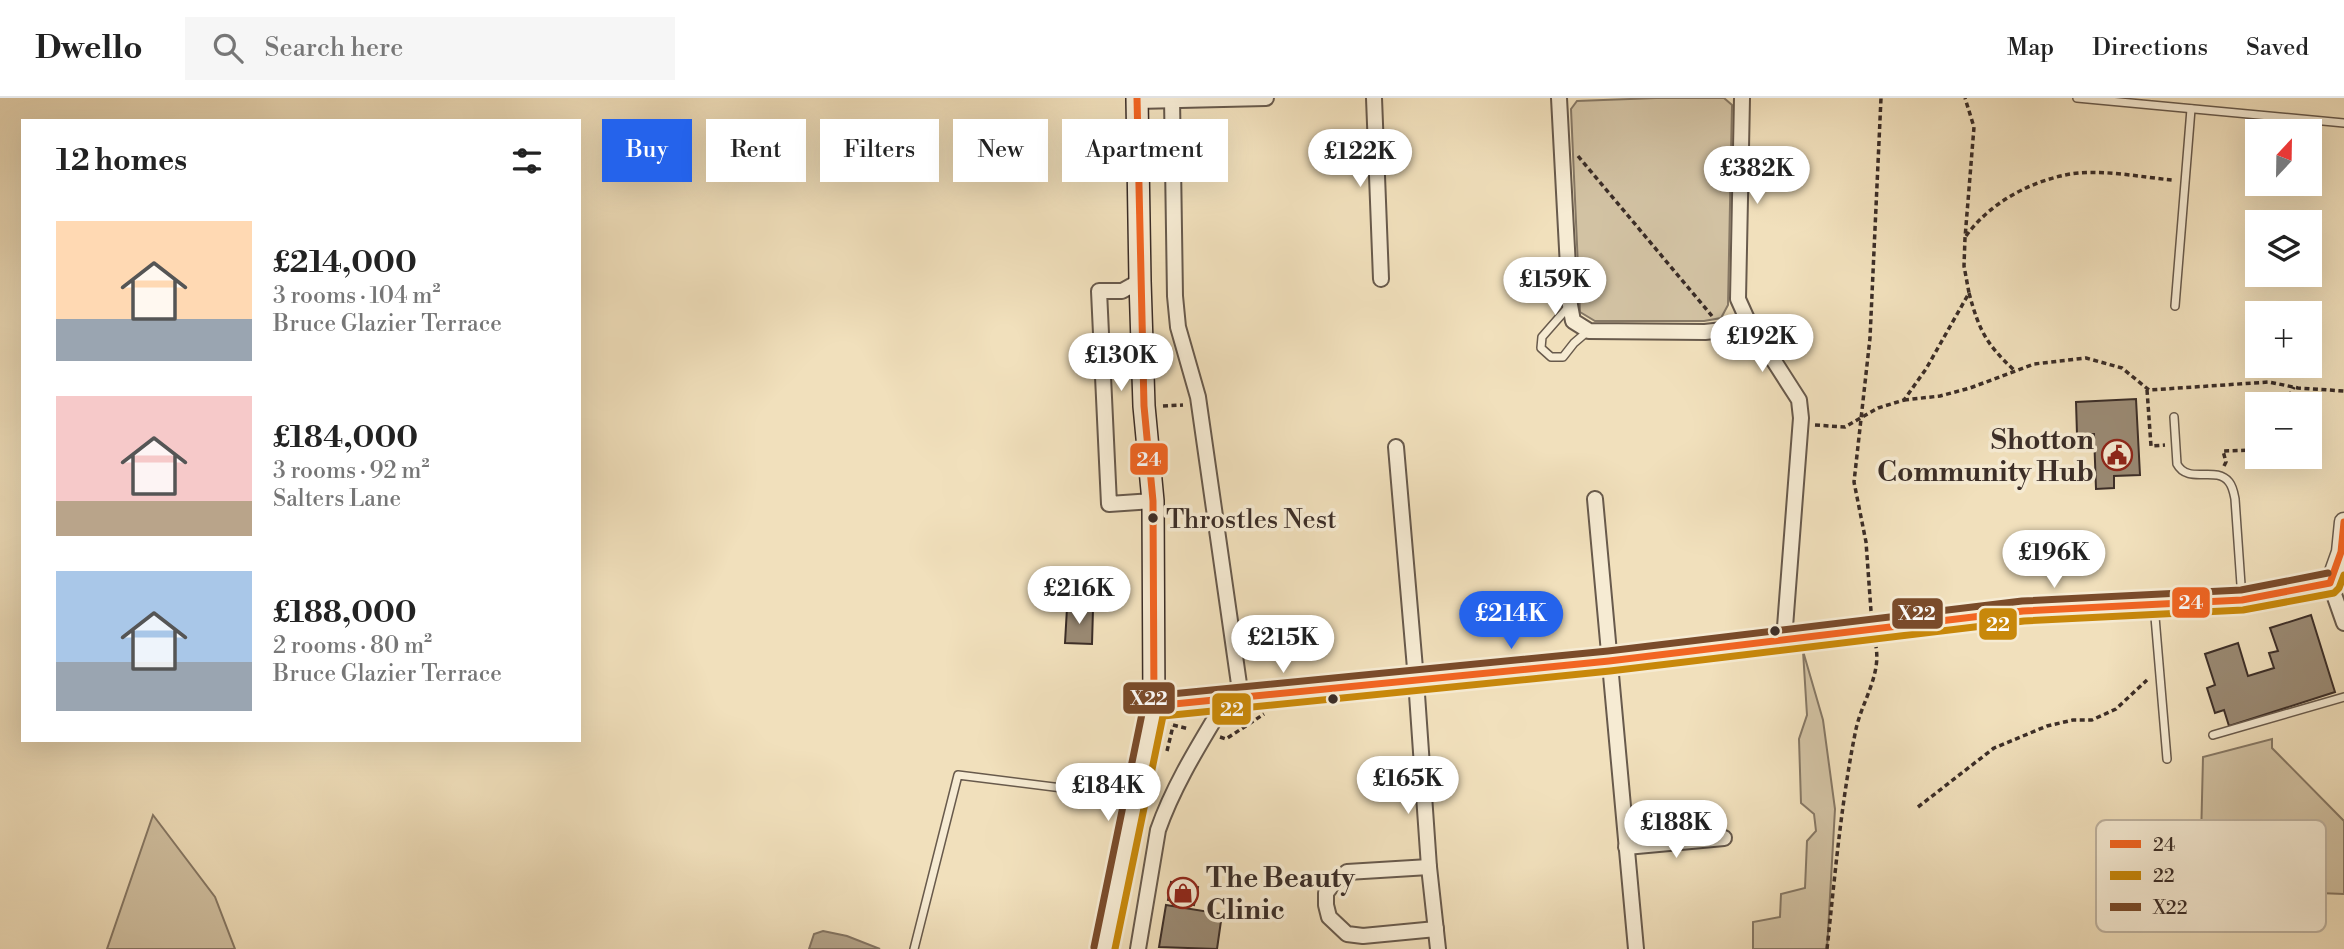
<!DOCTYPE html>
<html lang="en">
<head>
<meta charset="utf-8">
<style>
	body { margin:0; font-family:"Libre Bodoni",serif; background:#f6f6f6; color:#222; height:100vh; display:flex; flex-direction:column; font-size:26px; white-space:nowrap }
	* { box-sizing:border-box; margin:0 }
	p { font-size:23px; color:#767676 }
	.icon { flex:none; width:38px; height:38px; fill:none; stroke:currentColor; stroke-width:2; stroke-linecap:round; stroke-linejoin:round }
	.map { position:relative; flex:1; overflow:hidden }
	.side { position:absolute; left:21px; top:21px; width:560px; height:623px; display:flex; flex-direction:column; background:#fff; border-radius:0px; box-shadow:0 7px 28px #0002 }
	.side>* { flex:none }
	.banner { position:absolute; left:602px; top:21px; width:665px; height:63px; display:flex; gap:14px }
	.needle { width:46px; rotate:22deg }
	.fabs { position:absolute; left:2245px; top:21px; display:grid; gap:14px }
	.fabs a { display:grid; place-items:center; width:77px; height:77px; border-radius:0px; background:#fff; box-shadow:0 7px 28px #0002; font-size:35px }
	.price { position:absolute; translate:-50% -60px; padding:0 16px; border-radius:24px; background:#fff; color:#222; font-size:23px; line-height:46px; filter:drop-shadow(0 2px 4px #0008) }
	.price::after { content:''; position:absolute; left:50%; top:42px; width:21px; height:16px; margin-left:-10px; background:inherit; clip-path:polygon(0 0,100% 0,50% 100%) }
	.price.selected { background:#2563eb; color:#fff }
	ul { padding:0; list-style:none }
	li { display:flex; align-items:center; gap:21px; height:175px; padding:0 35px }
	li span { display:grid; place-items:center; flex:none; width:196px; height:140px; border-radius:0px; color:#555 }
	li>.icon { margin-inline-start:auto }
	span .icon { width:84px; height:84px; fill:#fffc; stroke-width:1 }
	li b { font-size:30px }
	h2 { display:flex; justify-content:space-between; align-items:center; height:84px; padding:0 35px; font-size:30px }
	.pill { padding:0 24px; border-radius:0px; background:#fff; box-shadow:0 7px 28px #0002; font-size:24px; line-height:63px }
	.pill.selected { background:#2563eb; color:#fff }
	header { display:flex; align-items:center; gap:42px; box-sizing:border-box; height:98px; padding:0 35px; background:#fff; border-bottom:2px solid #e0e0e0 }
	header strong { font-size:33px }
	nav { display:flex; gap:38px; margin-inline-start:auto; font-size:24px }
	.search { width:490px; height:63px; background:#f6f6f6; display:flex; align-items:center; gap:18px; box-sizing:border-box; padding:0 24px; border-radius:0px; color:#767676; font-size:26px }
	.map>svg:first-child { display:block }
	.green { fill:#d2c2a3; stroke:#867865; stroke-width:2 }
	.water { fill:#b3a389; stroke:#837462; stroke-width:2 }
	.building { fill:#9a8a74; stroke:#3b2d27; stroke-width:2 }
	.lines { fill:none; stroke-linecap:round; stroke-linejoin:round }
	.service-casing { stroke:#685a4c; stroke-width:10 }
	.minor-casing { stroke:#685a4c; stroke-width:18 }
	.tertiary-casing { stroke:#685a4c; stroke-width:21 }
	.secondary-casing { stroke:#3b2d27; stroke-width:24 }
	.path { stroke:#3b2d27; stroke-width:3.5; stroke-dasharray:5 3.5; stroke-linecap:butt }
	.service { stroke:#f6ebd3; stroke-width:7 }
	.minor { stroke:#f6ebd3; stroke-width:14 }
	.tertiary { stroke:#f6ebd3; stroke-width:18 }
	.secondary { stroke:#f6ebd3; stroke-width:21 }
	.bus-1-casing { stroke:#f6ebd3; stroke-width:12 }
	.bus-2-casing { stroke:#f6ebd3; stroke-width:12 }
	.bus-3-casing { stroke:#f6ebd3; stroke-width:12 }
	.bus-1 { stroke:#f26522; stroke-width:7 }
	.bus-2 { stroke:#c8880a; stroke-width:7 }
	.bus-3 { stroke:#7a4b2a; stroke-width:7 }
	.bus-dot { fill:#3b2d27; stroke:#f6ebd3; stroke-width:2.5 }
	.labels { text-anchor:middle; stroke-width:7; stroke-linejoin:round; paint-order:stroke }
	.bus-label { font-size:26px; fill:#3b2d27; stroke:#f6ebd3; text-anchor:start }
	.poi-label { font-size:28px; font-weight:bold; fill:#3b2d27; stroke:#f6ebd3; text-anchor:end }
	.key { fill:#f6ebd3; stroke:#beb29f; stroke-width:2 }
	.key-label { font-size:19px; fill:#3b2d27 }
	.line-badge { stroke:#f6ebd3; stroke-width:2.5 }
	.badge-label { font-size:19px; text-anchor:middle; font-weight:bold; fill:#fff }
</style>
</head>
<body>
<header>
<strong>Dwello</strong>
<div class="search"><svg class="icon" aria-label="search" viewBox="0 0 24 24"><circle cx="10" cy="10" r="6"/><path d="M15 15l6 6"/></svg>Search here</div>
<nav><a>Map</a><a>Directions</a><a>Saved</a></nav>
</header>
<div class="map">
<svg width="2344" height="851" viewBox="0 0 2344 851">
	<rect width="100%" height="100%" fill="#f1e0bc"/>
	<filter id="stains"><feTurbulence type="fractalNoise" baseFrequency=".00286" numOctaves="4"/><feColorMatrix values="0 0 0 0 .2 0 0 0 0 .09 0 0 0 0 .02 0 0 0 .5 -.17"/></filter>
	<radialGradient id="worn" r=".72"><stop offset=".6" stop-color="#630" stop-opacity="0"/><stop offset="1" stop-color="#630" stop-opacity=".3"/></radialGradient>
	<!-- green -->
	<g class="green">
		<path d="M1656,0H1724L1732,7L1728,207L1721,220L1704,223H1595L1580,214L1571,11L1577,3Z"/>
		<path d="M1803,553L1823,622L1835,711L1827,851H1753V824L1780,819L1781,796L1805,790L1807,743L1816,733L1814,716L1801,705L1799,641L1807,617Z"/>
		<path d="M2272,641V650L2344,723V796L2219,791L2201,742L2203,659Z"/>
		<path d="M153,717L215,799L235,851H107Z"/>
	</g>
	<!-- water -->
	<path class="water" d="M823,833L847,838L880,851H809L814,836Z"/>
	<!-- building -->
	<g class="building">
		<path d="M2136,301L2140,377L2114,378V390L2096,391L2094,336H2077L2076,304Z"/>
		<path d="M1067,510L1093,511L1092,546L1065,545Z"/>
		<path d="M2311,517L2335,594L2229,628L2224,612L2215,615L2207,590L2215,587L2205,556L2238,545L2248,578L2274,570L2269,555L2278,553L2270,530Z"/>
		<path d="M1171,784L1198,789L1194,807L1168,802Z"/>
		<path d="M1166,807L1222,816L1217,851L1159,849Z"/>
	</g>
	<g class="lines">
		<!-- service casing -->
		<g class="service-casing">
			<g id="service">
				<path d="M2077,0L2344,25"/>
				<path d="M1570,207L1542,239L1541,250L1551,259H1563L1574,245L1588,233"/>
				<path d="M2175,208L2191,11"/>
				<path d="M2174,319L2177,366C2188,387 2216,367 2229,384C2233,389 2234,396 2235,401L2242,501"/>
				<path d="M2154,507L2167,661"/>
				<path d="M2213,637L2344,599"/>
				<path d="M914,851L958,677L1134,699"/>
			</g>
		</g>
		<!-- minor casing -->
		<g class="minor-casing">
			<g id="minor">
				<path d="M1172,0L1175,198L1178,229L1198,299L1241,600"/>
				<path d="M1374,0L1381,181"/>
				<path d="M1559,0L1570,207L1573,223L1589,233L1705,234L1723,232L1747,221"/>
				<path d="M1742,0L1738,201L1747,221L1799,302L1801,320L1784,542"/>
				<path d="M1137,3L1266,0"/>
				<path d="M1140,183L1122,193H1099L1109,406L1153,403"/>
				<path d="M1396,349L1416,582L1429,769L1438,851"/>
				<path d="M1595,401L1636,851"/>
				<path d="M2330,485L2344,525"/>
				<path d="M1626,749L1724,740"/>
				<path d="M1429,769L1347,774L1333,786L1326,795V807L1329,819L1347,836L1363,838L1436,831"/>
				<path d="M1138,851L1158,732C1174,686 1201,644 1226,602"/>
			</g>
		</g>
		<!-- tertiary casing -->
		<g class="tertiary-casing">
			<path id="tertiary" d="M1154,608L1609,563L2023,513L2242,502L2330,485L2341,454L2344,424"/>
		</g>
		<!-- secondary casing -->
		<g class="secondary-casing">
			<path id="secondary" d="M1104,851L1154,608L1153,403L1144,308L1140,183L1137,0"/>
		</g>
		<!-- path -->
		<g class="path">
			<path d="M1578,58L1712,218"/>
			<path d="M1966,138C1989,106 2027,85 2065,77C2098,70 2139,79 2172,82"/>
			<path d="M1969,195C1979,232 1986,246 2014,272"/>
			<path d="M2147,292L2151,348L2165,347"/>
			<path d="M1904,302L1940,298L1970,290L2034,266L2086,260L2122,270L2149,292L2269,284L2298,290L2344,293"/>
			<path d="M2285,306L2294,289"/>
			<path d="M1163,308L1183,307"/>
			<path d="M1815,327L1845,329L1878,310L1904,302L1926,271L1969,195L1964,168L1965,140L1974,29L1965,0"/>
			<path d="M2224,368L2226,364L2223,353L2258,352"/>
			<path d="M1871,513L1866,444L1854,384L1870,240L1881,0"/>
			<path d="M1173,627L1189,631"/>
			<path d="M1220,639L1226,641L1264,616"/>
			<path d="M1167,653L1173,628"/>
			<path d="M1918,709L1994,650L2047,628L2073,622H2092L2116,611L2147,582"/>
			<path d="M1827,851C1835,778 1841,704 1856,631C1862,604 1881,577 1876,549"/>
		</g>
		<!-- service -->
		<use href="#service" class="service"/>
		<!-- minor -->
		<use href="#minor" class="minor"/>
		<!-- tertiary -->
		<use href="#tertiary" class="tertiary"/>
		<!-- secondary -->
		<use href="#secondary" class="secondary"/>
		<!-- bus-1 casing -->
		<g class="bus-1-casing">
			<path id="bus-1" d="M1137,0L1144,308L1153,403L1154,608L1609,563L2023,513L2242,502L2330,485L2341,454L2344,424"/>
		</g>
		<!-- bus-2 casing -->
		<g class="bus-2-casing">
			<path id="bus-2" d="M1115,851L1163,618L1610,573L2024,523L2243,512L2334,495L2339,490L2344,477"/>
		</g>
		<!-- bus-3 casing -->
		<g class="bus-3-casing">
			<path id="bus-3" d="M1094,849L1144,606L1151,598L1608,553L2022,503L2241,492L2328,475"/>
		</g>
		<!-- bus-1 -->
		<use href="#bus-1" class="bus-1"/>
		<!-- bus-2 -->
		<use href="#bus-2" class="bus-2"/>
		<!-- bus-3 -->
		<use href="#bus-3" class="bus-3"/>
	</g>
	<!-- icons -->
	<defs>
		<g id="civic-ring" transform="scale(1.575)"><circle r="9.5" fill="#f6ebd3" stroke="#8f2418" stroke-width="1.5"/><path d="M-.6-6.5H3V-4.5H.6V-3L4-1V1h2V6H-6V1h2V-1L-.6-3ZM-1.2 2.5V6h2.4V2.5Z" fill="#8f2418"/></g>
		<g id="shop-ring" transform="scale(1.575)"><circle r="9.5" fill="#f6ebd3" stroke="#8f2418" stroke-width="1.5"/><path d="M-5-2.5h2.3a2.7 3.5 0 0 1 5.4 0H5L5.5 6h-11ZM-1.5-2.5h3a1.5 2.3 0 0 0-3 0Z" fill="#8f2418"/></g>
	</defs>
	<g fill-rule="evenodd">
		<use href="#civic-ring" x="2117" y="357"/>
		<use href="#shop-ring" x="1183" y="795"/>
	</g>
	<!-- markers -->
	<g class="bus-dot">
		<circle cx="1153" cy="420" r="6"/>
		<circle cx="1775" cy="533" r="6"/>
		<circle cx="1333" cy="601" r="6"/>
	</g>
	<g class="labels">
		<!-- bus labels -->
		<g class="bus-label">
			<text x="1166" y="430">Throstles Nest</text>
		</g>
		<!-- poi labels -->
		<g class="poi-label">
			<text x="2094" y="351">Shotton<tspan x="2094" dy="32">Community Hub</tspan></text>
			<text x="1206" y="789" text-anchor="start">The Beauty<tspan x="1206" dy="32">Clinic</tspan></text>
		</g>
	</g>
	<!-- legend -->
	<rect x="2096" y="722" width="230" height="112" rx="10" class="key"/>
	<rect x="2110" y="742" width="31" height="8" fill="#f26522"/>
	<rect x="2110" y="773" width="31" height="9" fill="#c8880a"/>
	<rect x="2110" y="805" width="31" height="8" fill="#7a4b2a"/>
	<g class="key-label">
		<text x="2153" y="753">24</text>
		<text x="2153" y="784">22</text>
		<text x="2153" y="816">X22</text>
	</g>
	<g class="line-badge">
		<rect x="1129" y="344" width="40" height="34" rx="7" fill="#f26522"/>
		<rect x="2171" y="488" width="40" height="33" rx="7" fill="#f26522"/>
		<rect x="1891" y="499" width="53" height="33" rx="7" fill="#7a4b2a"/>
		<rect x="1978" y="509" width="40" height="34" rx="7" fill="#c8880a"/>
		<rect x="1122" y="583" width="54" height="34" rx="7" fill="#7a4b2a"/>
		<rect x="1211" y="594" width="41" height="34" rx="7" fill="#c8880a"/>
	</g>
	<g class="badge-label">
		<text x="1149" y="368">24</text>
		<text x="2191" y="511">24</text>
		<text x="1917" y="522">X22</text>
		<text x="1998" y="533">22</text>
		<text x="1149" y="607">X22</text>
		<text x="1232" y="618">22</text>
	</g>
	<rect width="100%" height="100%" filter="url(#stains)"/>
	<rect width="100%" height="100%" fill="url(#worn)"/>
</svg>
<div class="fabs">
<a><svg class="needle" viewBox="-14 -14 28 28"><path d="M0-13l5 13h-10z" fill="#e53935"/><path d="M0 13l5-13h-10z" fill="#767676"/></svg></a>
<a><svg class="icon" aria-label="layers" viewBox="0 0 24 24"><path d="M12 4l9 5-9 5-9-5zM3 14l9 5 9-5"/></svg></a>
<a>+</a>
<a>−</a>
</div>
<b class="price" style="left:1360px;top:91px">£122K</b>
<b class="price" style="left:1757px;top:108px">£382K</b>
<b class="price" style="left:1555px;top:219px">£159K</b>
<b class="price" style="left:1762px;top:276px">£192K</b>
<b class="price" style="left:1121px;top:295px">£130K</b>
<b class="price" style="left:2054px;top:492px">£196K</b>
<b class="price" style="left:1079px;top:528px">£216K</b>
<b class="price selected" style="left:1511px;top:553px">£214K</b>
<b class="price" style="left:1283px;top:577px">£215K</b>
<b class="price" style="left:1408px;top:718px">£165K</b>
<b class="price" style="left:1108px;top:725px">£184K</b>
<b class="price" style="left:1676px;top:762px">£188K</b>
<div class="banner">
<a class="pill selected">Buy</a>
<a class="pill">Rent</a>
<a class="pill">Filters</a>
<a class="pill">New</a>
<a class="pill">Apartment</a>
</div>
<section class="side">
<h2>12 homes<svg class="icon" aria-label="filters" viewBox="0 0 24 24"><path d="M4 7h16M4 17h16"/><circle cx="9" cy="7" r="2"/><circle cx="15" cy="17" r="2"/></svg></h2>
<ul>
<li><span style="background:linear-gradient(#ffd9b3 70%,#9aa5b1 0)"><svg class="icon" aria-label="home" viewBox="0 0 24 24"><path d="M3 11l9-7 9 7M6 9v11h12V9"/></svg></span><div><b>£214,000</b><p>3 rooms · 104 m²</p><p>Bruce Glazier Terrace</p></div></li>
<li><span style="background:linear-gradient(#f6c9c9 75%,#b9a48a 0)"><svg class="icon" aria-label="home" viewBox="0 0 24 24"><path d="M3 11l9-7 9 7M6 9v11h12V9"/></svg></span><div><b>£184,000</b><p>3 rooms · 92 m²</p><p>Salters Lane</p></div></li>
<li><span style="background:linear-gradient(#a9c7e8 65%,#9aa5b1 0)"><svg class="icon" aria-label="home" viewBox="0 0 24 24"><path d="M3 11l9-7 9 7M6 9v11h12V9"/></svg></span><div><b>£188,000</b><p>2 rooms · 80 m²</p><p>Bruce Glazier Terrace</p></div></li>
</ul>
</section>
</div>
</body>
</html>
